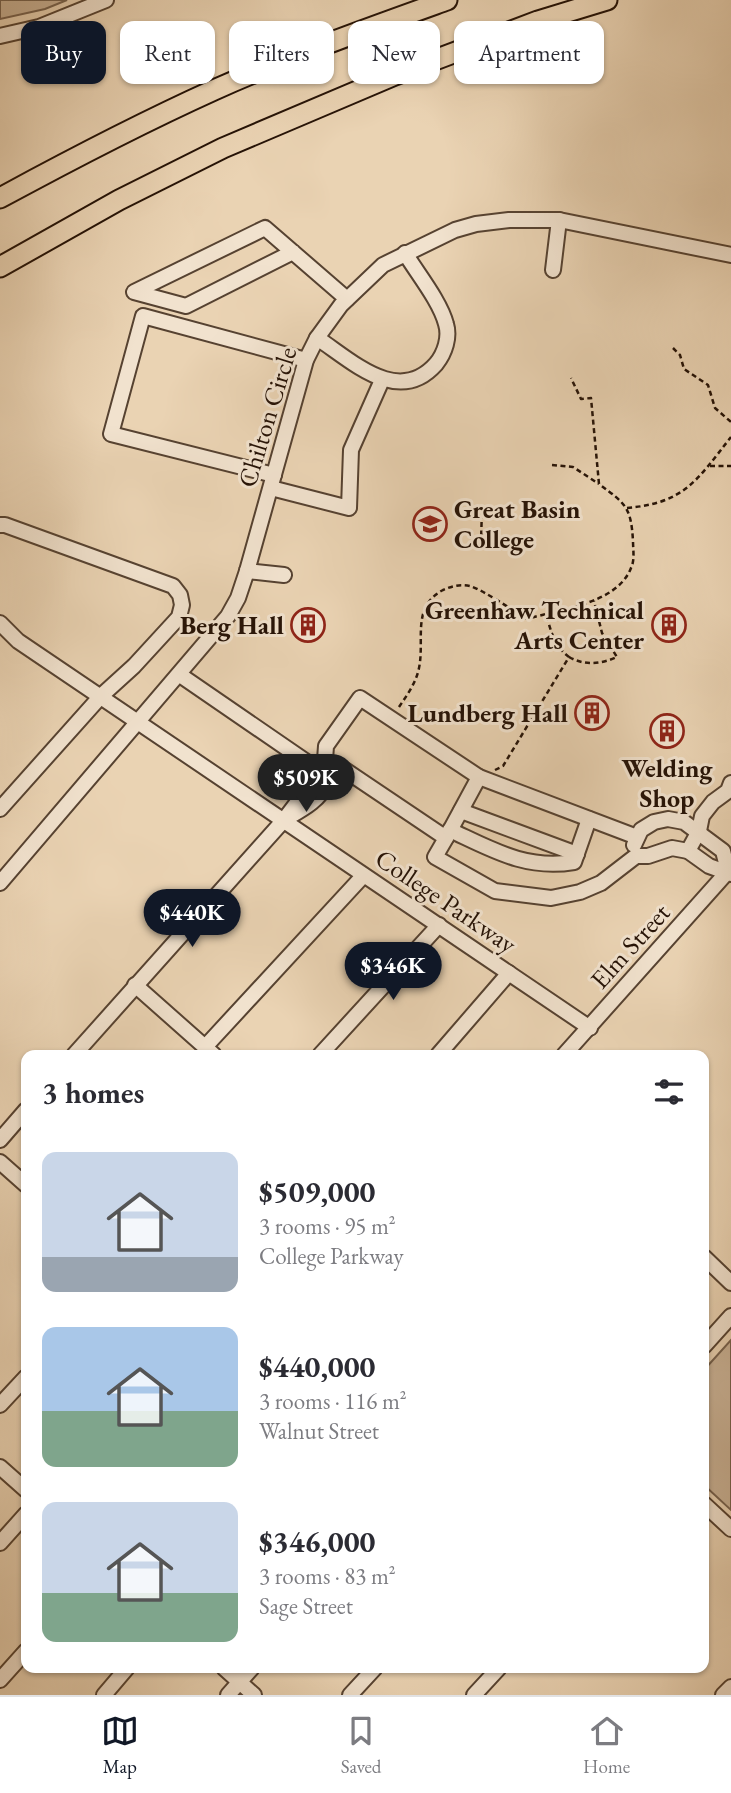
<!DOCTYPE html>
<html lang="en">
<head>
<meta charset="utf-8">
<style>
	body { margin:0; font-family:"EB Garamond",serif; background:#f7f7f7; color:#2b2b33; height:100vh; display:flex; flex-direction:column; font-size:26px; white-space:nowrap }
	* { box-sizing:border-box; margin:0 }
	p { font-size:23px; color:#7c7c81 }
	.icon { flex:none; width:38px; height:38px; fill:none; stroke:currentColor; stroke-width:2; stroke-linecap:round; stroke-linejoin:round }
	.map { position:relative; flex:1; overflow:hidden }
	.details { position:absolute; left:21px; top:1050px; width:688px; height:623px; display:flex; flex-direction:column; background:#fff; border-radius:14px; box-shadow:0 2px 5px #0004 }
	.details>* { flex:none }
	.hud { position:absolute; left:21px; top:21px; width:690px; height:63px; display:flex; gap:14px }
	.price { position:absolute; translate:-50% -60px; padding:0 16px; border-radius:24px; background:#111827; color:#fff; font-size:23px; line-height:46px; filter:drop-shadow(0 2px 4px #0008) }
	.price::after { content:''; position:absolute; left:50%; top:42px; width:21px; height:16px; margin-left:-10px; background:inherit; clip-path:polygon(0 0,100% 0,50% 100%) }
	.price.active { background:#222; color:#fff }
	ul { padding:0; list-style:none }
	li { display:flex; align-items:center; gap:21px; height:175px; padding:0 21px }
	li span { display:grid; place-items:center; flex:none; width:196px; height:140px; border-radius:14px; color:#555 }
	li>.icon { margin-inline-start:auto }
	span .icon { width:84px; height:84px; fill:#fffc; stroke-width:1 }
	li b { font-size:30px }
	h2 { display:flex; justify-content:space-between; align-items:center; height:84px; padding:0 21px; font-size:30px }
	.pill { padding:0 24px; border-radius:14px; background:#fff; box-shadow:0 2px 5px #0004; font-size:24px; line-height:63px }
	.pill.active { background:#111827; color:#fff }
	.menu { display:flex; justify-content:space-around; align-items:center; height:98px; border-top:2px solid #e1e1e2; background:#fff; font-size:19px; color:#7c7c81 }
	.menu a { display:grid; justify-items:center; gap:4px }
	.menu .active { color:#111827 }
	.map>svg:first-child { display:block }
	.green { fill:#c9b296; stroke:#77624e; stroke-width:2 }
	.lines { fill:none; stroke-linecap:round; stroke-linejoin:round }
	.minor-casing { stroke:#564231; stroke-width:18 }
	.highway-casing { stroke:#251206; stroke-width:23 }
	.path { stroke:#251206; stroke-width:2.5; stroke-dasharray:5 3.5; stroke-linecap:butt }
	.minor { stroke:#f1e2ce; stroke-width:14 }
	.highway { stroke:#ead3b3; stroke-width:19 }
	.labels { text-anchor:middle; stroke-width:6; stroke-linejoin:round; paint-order:stroke }
	.street-label { font-size:26px; fill:#251206; stroke:#f1e2ce }
	.poi-label { font-size:26px; font-weight:bold; fill:#251206; stroke:#f1e2ce; text-anchor:end }
</style>
</head>
<body>
<div class="map">
<svg width="731" height="1695" viewBox="0 0 731 1695">
	<rect width="100%" height="100%" fill="#ead3b3"/>
	<filter id="stains"><feTurbulence type="fractalNoise" baseFrequency=".00286" numOctaves="4"/><feColorMatrix values="0 0 0 0 .2 0 0 0 0 .09 0 0 0 0 .02 0 0 0 .5 -.17"/></filter>
	<radialGradient id="worn" r=".72"><stop offset=".6" stop-color="#630" stop-opacity="0"/><stop offset="1" stop-color="#630" stop-opacity=".3"/></radialGradient>
	<!-- green -->
	<g class="green">
		<path d="M0,0H67L45,9L0,19Z"/>
		<path d="M731,1340V1510L704,1485V1370Z"/>
	</g>
	<g class="lines">
		<!-- minor casing -->
		<g class="minor-casing">
			<g id="minor">
				<path d="M0,36L39,27L106,0"/>
				<path d="M293,252L186,306L134,292L265,228L347,299"/>
				<path d="M553,270L559,220"/>
				<path d="M317,338C351,360 398,407 436,364C445,353 450,337 446,324C440,301 417,273 405,253"/>
				<path d="M274,475L111,434L143,316L306,360"/>
				<path d="M271,488L349,508L351,450L382,380"/>
				<path d="M0,525H5L173,586L180,595L182,605L179,617L134,666L101,696L0,809"/>
				<path d="M247,571L284,575"/>
				<path d="M0,623L18,641L590,1028"/>
				<path d="M180,675L327,776"/>
				<path d="M324,774L326,746L360,698L479,777L446,838"/>
				<path d="M479,777L637,837"/>
				<path d="M461,811L577,854"/>
				<path d="M284,820C299,811 320,801 326,784C329,776 330,771 336,764L446,838L435,857L495,891L551,898L580,892L601,883L636,856H648L672,848L688,851L709,866L731,874"/>
				<path d="M450,830C493,850 526,870 574,862L589,819"/>
				<path d="M634,845L641,830L654,822L668,819L684,822L723,851L728,871"/>
				<path d="M688,851L699,831L702,816L713,802L728,791L731,783"/>
				<path d="M0,883L228,616L238,598L247,571L306,360L317,338L341,305L383,265L455,230L476,224L509,220H559L731,255"/>
				<path d="M135,985L214,1055"/>
				<path d="M205,1047L363,876"/>
				<path d="M74,1055L284,820L315,779L327,776"/>
				<path d="M320,1055L439,925"/>
				<path d="M438,1055L509,973"/>
				<path d="M564,1055L731,868"/>
				<path d="M0,1140L26,1110"/>
				<path d="M0,1162L26,1185"/>
				<path d="M704,1257L731,1283"/>
				<path d="M704,1346L731,1316"/>
				<path d="M0,1405L26,1377"/>
				<path d="M0,1467L26,1490"/>
				<path d="M704,1504L731,1529"/>
				<path d="M0,1543L26,1514"/>
				<path d="M224,1668L254,1695"/>
				<path d="M0,1680L26,1651"/>
				<path d="M104,1695L127,1668"/>
				<path d="M228,1695L252,1668"/>
				<path d="M350,1695L375,1668"/>
				<path d="M474,1695L499,1668"/>
				<path d="M723,1695L731,1687"/>
			</g>
		</g>
		<!-- highway casing -->
		<g class="highway-casing">
			<g id="highway">
				<path d="M0,198C70,160 141,123 214,90C290,56 369,28 447,0"/>
				<path d="M0,267L119,200L223,148L395,75L538,21L607,0"/>
			</g>
		</g>
		<!-- path -->
		<g class="path">
			<path d="M673,348L680,355L684,369L708,385L715,408L731,422"/>
			<path d="M552,465L573,467L599,484"/>
			<path d="M710,466H731"/>
			<path d="M627,508C685,503 697,480 731,437"/>
			<path d="M481,544L482,506"/>
			<path d="M569,657C585,666 601,664 617,657L602,633L594,601"/>
			<path d="M399,707C407,695 416,683 419,668C425,639 411,607 443,590C452,586 460,584 470,586C487,592 510,609 527,619C560,609 617,604 631,568C635,560 633,550 633,541C631,507 626,504 599,484L591,398L581,399L571,378"/>
			<path d="M495,770L503,766L569,657C554,646 551,631 546,614"/>
		</g>
		<!-- minor -->
		<use href="#minor" class="minor"/>
		<!-- highway -->
		<use href="#highway" class="highway"/>
	</g>
	<!-- icons -->
	<defs>
		<g id="university-ring" transform="scale(1.75)"><circle r="9.5" fill="#f1e2ce" stroke="#8f2418" stroke-width="1.5"/><path d="M0-5L7-2L0 1L-7-2ZM-4 1L0 2.5L4 1V4Q0 6-4 4Z" fill="#8f2418"/></g>
		<g id="building-ring" transform="scale(1.75)"><circle r="9.5" fill="#f1e2ce" stroke="#8f2418" stroke-width="1.5"/><path d="M-4-6H4V6H1V3H-1V6H-4ZM-2.5-4.3h1.7v1.8h-1.7ZM.8-4.3h1.7v1.8H.8ZM-2.5-1h1.7V.8h-1.7ZM.8-1h1.7V.8H.8Z" fill="#8f2418"/></g>
	</defs>
	<g fill-rule="evenodd">
		<use href="#university-ring" x="430" y="524"/>
		<use href="#building-ring" x="308" y="625"/>
		<use href="#building-ring" x="669" y="625"/>
		<use href="#building-ring" x="592" y="713"/>
		<use href="#building-ring" x="667" y="731"/>
	</g>
	<g class="labels">
		<!-- street labels -->
		<g class="street-label">
			<text transform="translate(267 417) rotate(-73)" y="9">Chilton Circle</text>
			<text transform="translate(446 901) rotate(34)" y="9">College Parkway</text>
			<text transform="translate(630 946) rotate(-48)" y="9">Elm Street</text>
		</g>
		<!-- poi labels -->
		<g class="poi-label">
			<text x="454" y="518" text-anchor="start">Great Basin<tspan x="454" dy="30">College</tspan></text>
			<text x="644" y="619">Greenhaw Technical<tspan x="644" dy="30">Arts Center</tspan></text>
			<text x="284" y="634">Berg Hall</text>
			<text x="568" y="722">Lundberg Hall</text>
			<text x="667" y="777" text-anchor="middle">Welding<tspan x="667" dy="30">Shop</tspan></text>
		</g>
	</g>
	<rect width="100%" height="100%" filter="url(#stains)"/>
	<rect width="100%" height="100%" fill="url(#worn)"/>
</svg>
<b class="price active" style="left:306px;top:814px">$509K</b>
<b class="price" style="left:192px;top:949px">$440K</b>
<b class="price" style="left:393px;top:1002px">$346K</b>
<div class="hud">
<a class="pill active">Buy</a>
<a class="pill">Rent</a>
<a class="pill">Filters</a>
<a class="pill">New</a>
<a class="pill">Apartment</a>
</div>
<section class="details">
<h2>3 homes<svg class="icon" aria-label="filters" viewBox="0 0 24 24"><path d="M4 7h16M4 17h16"/><circle cx="9" cy="7" r="2"/><circle cx="15" cy="17" r="2"/></svg></h2>
<ul>
<li><span style="background:linear-gradient(#c9d6e8 75%,#9aa5b1 0)"><svg class="icon" aria-label="home" viewBox="0 0 24 24"><path d="M3 11l9-7 9 7M6 9v11h12V9"/></svg></span><div><b>$509,000</b><p>3 rooms · 95 m²</p><p>College Parkway</p></div></li>
<li><span style="background:linear-gradient(#a9c7e8 60%,#7fa58c 0)"><svg class="icon" aria-label="home" viewBox="0 0 24 24"><path d="M3 11l9-7 9 7M6 9v11h12V9"/></svg></span><div><b>$440,000</b><p>3 rooms · 116 m²</p><p>Walnut Street</p></div></li>
<li><span style="background:linear-gradient(#c9d6e8 65%,#7fa58c 0)"><svg class="icon" aria-label="home" viewBox="0 0 24 24"><path d="M3 11l9-7 9 7M6 9v11h12V9"/></svg></span><div><b>$346,000</b><p>3 rooms · 83 m²</p><p>Sage Street</p></div></li>
</ul>
</section>
</div>
<nav class="menu">
<a class="active"><svg class="icon" aria-label="map" viewBox="0 0 24 24"><path d="M3 6l6-2 6 2 6-2v14l-6 2-6-2-6 2zM9 4v14M15 6v14"/></svg>Map</a>
<a><svg class="icon" aria-label="saved" viewBox="0 0 24 24"><path d="M7 4h10v16l-5-4-5 4z"/></svg>Saved</a>
<a><svg class="icon" aria-label="home" viewBox="0 0 24 24"><path d="M3 11l9-7 9 7M6 9v11h12V9"/></svg>Home</a>
</nav>
</body>
</html>
